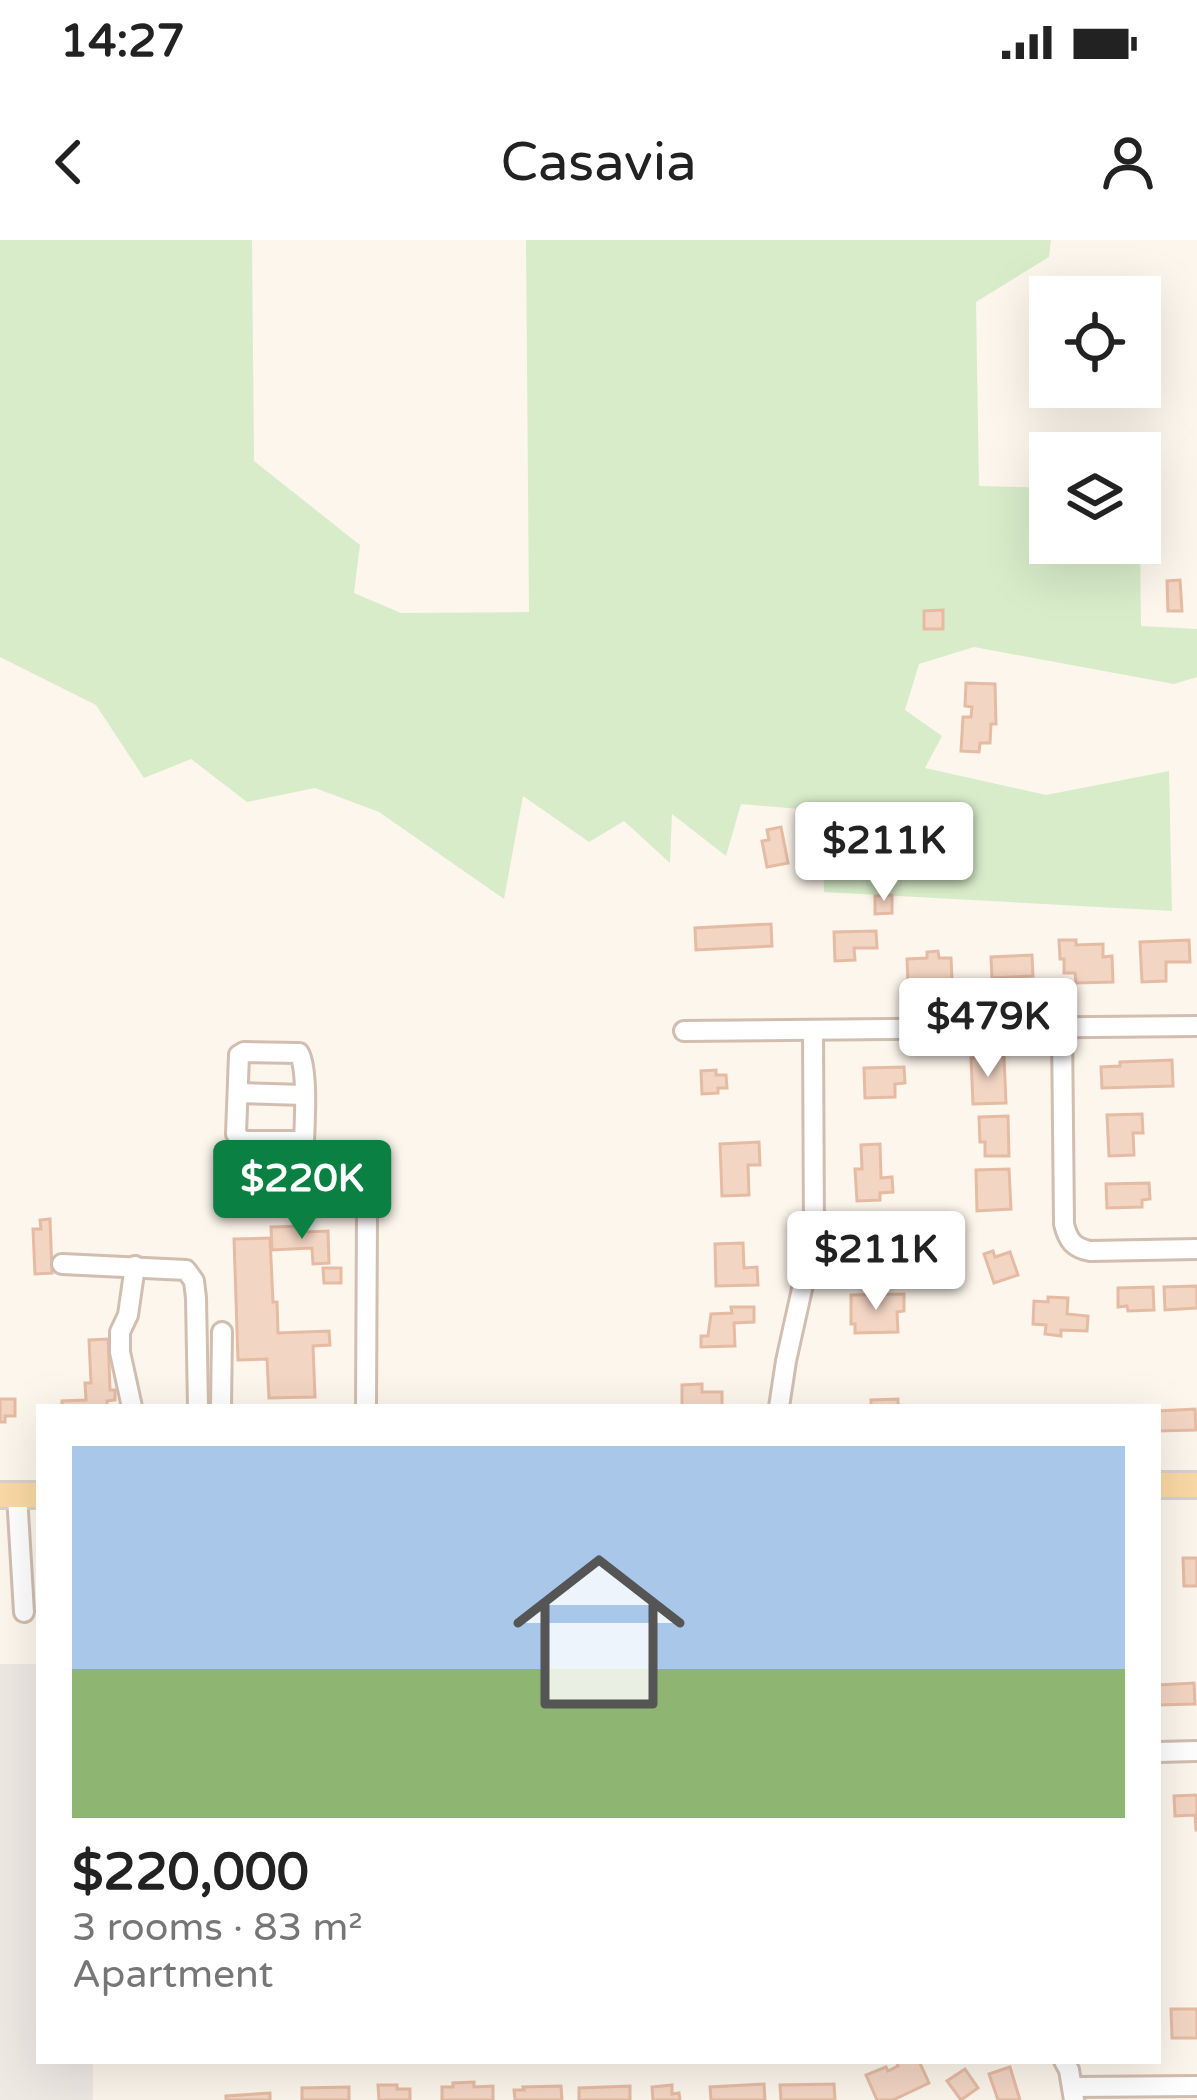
<!DOCTYPE html>
<html lang="en">
<head>
<meta charset="utf-8">
<style>
	body { margin:0; font-family:"Varela Round",sans-serif; background:#f2f2f2; color:#222; height:100vh; display:flex; flex-direction:column; font-size:45px; white-space:nowrap }
	* { box-sizing:border-box; margin:0 }
	p { font-size:39px; color:#767676 }
	.icon { flex:none; width:66px; height:66px; fill:none; stroke:currentColor; stroke-width:2; stroke-linecap:round; stroke-linejoin:round }
	.map { position:relative; flex:1; overflow:hidden }
	.side { position:absolute; left:36px; top:1164px; width:1125px; height:660px; display:flex; flex-direction:column; background:#fff; border-radius:0px; box-shadow:0 12px 48px #0002 }
	.side>* { flex:none }
	.fabs { position:absolute; left:1029px; top:36px; display:grid; gap:24px }
	.fabs a { display:grid; place-items:center; width:132px; height:132px; border-radius:0px; background:#fff; box-shadow:0 12px 48px #0002; font-size:60px }
	.price { position:absolute; translate:-50% -102px; padding:0 27px; border-radius:12px; background:#fff; color:#222; font-size:39px; line-height:78px; filter:drop-shadow(0 3px 6px #0008) }
	.price::after { content:''; position:absolute; left:50%; top:72px; width:36px; height:27px; margin-left:-18px; background:inherit; clip-path:polygon(0 0,100% 0,50% 100%) }
	.price.on { background:#0b8043; color:#fff }
	ul { padding:0; list-style:none }
	li { display:grid; align-content:center; gap:24px; height:636px; padding:0 36px }
	li+li { border-top:3px solid #e0e0e0 }
	li span { display:grid; place-items:center; height:372px; border-radius:0px; color:#555 }
	li>.icon { margin-inline-start:auto }
	span .icon { width:216px; height:216px; fill:#fffc; stroke-width:1 }
	li b { font-size:51px }
	.status { display:flex; justify-content:space-between; align-items:center; height:84px; padding:0 60px; background:#fff; direction:ltr }
	.status svg { height:33px; fill:currentColor }
	header { display:flex; justify-content:space-between; align-items:center; height:156px; padding:0 36px; background:#fff; font-size:54px; font-weight:600 }
	.map>svg:first-child { display:block }
	.industrial { fill:#efe9e4 }
	.green { fill:#d8ecc9 }
	.building { fill:#f3d5c3; stroke:#e6bba3; stroke-width:3 }
	.lines { fill:none; stroke-linecap:round; stroke-linejoin:round }
	.minor-casing { stroke:#d1beb0; stroke-width:24 }
	.major-casing { stroke:#dad1cd; stroke-width:30 }
	.minor { stroke:#fff; stroke-width:18 }
	.major { stroke:#fbd9a5; stroke-width:24 }
</style>
</head>
<body>
<div class="status"><b>14:27</b><svg viewBox="0 0 49 12"><path d="M0 12V9h3v3zM5 12V6h3v6zM10 12V3h3v9zM15 12V0h3v12zM26 1h20v11H26zM47 4h2v5h-2z"/></svg></div>
<header><svg class="icon" aria-label="back" viewBox="0 0 24 24"><path d="M15 5l-7 7 7 7"/></svg>Casavia<svg class="icon" aria-label="person" viewBox="0 0 24 24"><circle cx="12" cy="8" r="4"/><path d="M4 21q1-7 8-7t8 7"/></svg></header>
<div class="map">
<svg width="1197" height="1860" viewBox="0 0 1197 1860">
	<rect width="100%" height="100%" fill="#fdf6ec"/>
	<!-- industrial -->
	<path class="industrial" d="M39,1424V1821H93V1860H0V1424Z"/>
	<!-- green -->
	<path class="green" d="M0,0H252L254,221L360,305L354,353L401,373L529,372L526,0H1051L1049,17L976,62L979,246L1050,248V303H1140L1141,386L1197,389V437L1174,444L974,407L919,424L905,470L942,496L925,528L1046,555L1169,531L1172,671L824,652L823,571L741,564L726,616L672,574L670,623L624,581L589,602L523,556L504,659L379,572L315,548L247,562L191,519L144,538L96,465L0,417Z"/>
	<!-- building -->
	<g class="building">
		<path d="M1180,340L1182,371H1168L1167,341Z"/>
		<path d="M943,370V389H924V371Z"/>
		<path d="M966,443L995,444L996,484H991L990,503H980L979,512L961,511L963,477H971L972,467L965,466Z"/>
		<path d="M781,587L788,623L767,627L762,601L769,600L767,590Z"/>
		<path d="M892,655V673L875,674V656Z"/>
		<path d="M771,684L772,706L696,710L695,688Z"/>
		<path d="M876,691L877,708H854L855,720L835,721L834,692Z"/>
		<path d="M1059,700H1076V705L1103,704V717L1112,716L1113,742L1076,743L1075,733H1064V719H1060Z"/>
		<path d="M1189,700L1190,722H1166V741L1142,742L1140,702Z"/>
		<path d="M938,711L939,718H951L952,739L908,741L907,719L927,718V712Z"/>
		<path d="M1032,715L1033,736L992,738L991,717Z"/>
		<path d="M1004,817L1006,863L973,864L971,818Z"/>
		<path d="M1172,820L1173,846L1102,848L1101,827L1120,826V822Z"/>
		<path d="M904,827L905,843L895,844V857L865,858L864,828Z"/>
		<path d="M716,830V835H726L727,848H718V853L702,854L701,831Z"/>
		<path d="M1142,874L1143,893H1133L1134,915L1109,916L1107,875Z"/>
		<path d="M1008,876L1009,916H985V902H980L979,877Z"/>
		<path d="M759,902L760,925H748L749,955L722,956L720,904Z"/>
		<path d="M880,904L881,938L892,937L893,952L880,953V960L857,961L855,929H862L861,905Z"/>
		<path d="M1009,929L1011,969L977,971L976,930Z"/>
		<path d="M1149,943L1150,959L1142,960V967L1107,968L1106,944Z"/>
		<path d="M50,979L52,1033L35,1034L33,989H41L40,980Z"/>
		<path d="M882,981L883,1006H890L891,1021L858,1022L857,982Z"/>
		<path d="M306,986V992L328,991L329,1023L313,1024L312,1008L272,1010L271,987Z"/>
		<path d="M270,998L273,1062H277L278,1093L329,1091L330,1105L313,1106L315,1157L269,1158L267,1119L238,1120L234,999Z"/>
		<path d="M743,1003L744,1028L757,1027L758,1045L716,1046L715,1004Z"/>
		<path d="M993,1011L995,1017L1010,1012L1018,1035L994,1043L984,1014Z"/>
		<path d="M323,1028H341V1043H324Z"/>
		<path d="M1197,1046V1068L1165,1070L1164,1047Z"/>
		<path d="M1153,1047L1154,1070L1128,1071L1127,1066L1118,1067V1048Z"/>
		<path d="M904,1054V1071L897,1072L898,1092L855,1093V1084H851V1055Z"/>
		<path d="M1048,1057L1068,1058L1067,1074L1088,1076L1087,1091L1061,1090V1096L1045,1094L1046,1085L1033,1084L1034,1061L1048,1062Z"/>
		<path d="M731,1067H754V1082L734,1083L735,1106L701,1107V1096H708L711,1074L732,1073Z"/>
		<path d="M108,1099L110,1150H115V1160L107,1161V1167H62V1161L86,1160L85,1143H91L89,1100Z"/>
		<path d="M702,1144V1152H722V1167H682V1145Z"/>
		<path d="M0,1159H15V1176H5V1182H0Z"/>
		<path d="M898,1159V1165L917,1167H871V1160Z"/>
		<path d="M1195,1169L1196,1190L1158,1191V1171Z"/>
		<path d="M1183,1318H1197V1346H1184Z"/>
		<path d="M1194,1443L1195,1464L1158,1465V1445Z"/>
		<path d="M1197,1555V1590H1196L1195,1575L1175,1576L1174,1556Z"/>
		<path d="M1171,1769H1197V1798H1172Z"/>
		<path d="M896,1821H919L929,1843L893,1860H877L866,1835L886,1827L888,1831L898,1826Z"/>
		<path d="M1010,1827L1020,1860H998L989,1834Z"/>
		<path d="M965,1829L978,1848L961,1860L947,1841Z"/>
		<path d="M474,1842V1847L493,1846V1860H442V1847H453V1843Z"/>
		<path d="M764,1844L765,1860H711L710,1847Z"/>
		<path d="M834,1844L835,1860H781L780,1845Z"/>
		<path d="M378,1845H397V1849H410V1860H379Z"/>
		<path d="M672,1845V1854L679,1853L680,1860H653L652,1847Z"/>
		<path d="M561,1846L562,1860H515L514,1850H524L523,1847Z"/>
		<path d="M630,1846V1860H579V1848Z"/>
		<path d="M349,1847V1860H302V1848Z"/>
		<path d="M270,1853V1860H226V1856Z"/>
	</g>
	<g class="lines">
		<!-- minor casing -->
		<g class="minor-casing">
			<g id="minor">
				<path d="M1062,787L1064,984C1068,1001 1074,1008 1090,1011L1197,1009"/>
				<path d="M684,791L1197,786"/>
				<path d="M238,853L304,855"/>
				<path d="M303,901H243L236,894L239,815L244,812L299,813C310,833 303,905 303,932L311,940C343,943 352,943 367,973L366,1167"/>
				<path d="M62,1024L186,1030L194,1041L196,1058L198,1167"/>
				<path d="M132,1167L120,1112V1092L128,1075L135,1026"/>
				<path d="M221,1167L222,1092"/>
				<path d="M779,1167L786,1121L814,995L813,790"/>
				<path d="M17,1255L24,1372"/>
				<path d="M1158,1512L1197,1511"/>
				<path d="M1064,1821L1069,1830L1074,1860"/>
				<path d="M1074,1847L1197,1846"/>
			</g>
		</g>
		<!-- major casing -->
		<g class="major-casing">
			<g id="major">
				<path d="M1158,1245H1197"/>
				<path d="M0,1255H39"/>
			</g>
		</g>
		<!-- minor -->
		<use href="#minor" class="minor"/>
		<!-- major -->
		<use href="#major" class="major"/>
	</g>
</svg>
<div class="fabs">
<a><svg class="icon" aria-label="locate" viewBox="0 0 24 24"><circle cx="12" cy="12" r="6"/><path d="M12 2v4M12 18v4M2 12h4M18 12h4"/></svg></a>
<a><svg class="icon" aria-label="layers" viewBox="0 0 24 24"><path d="M12 4l9 5-9 5-9-5zM3 14l9 5 9-5"/></svg></a>
</div>
<b class="price" style="left:884px;top:664px">$211K</b>
<b class="price" style="left:988px;top:840px">$479K</b>
<b class="price on" style="left:302px;top:1002px">$220K</b>
<b class="price" style="left:876px;top:1073px">$211K</b>
<section class="side">
<ul>
<li><span style="background:linear-gradient(#a9c7e8 60%,#8fb573 0)"><svg class="icon" aria-label="home" viewBox="0 0 24 24"><path d="M3 11l9-7 9 7M6 9v11h12V9"/></svg></span><div><b>$220,000</b><p>3 rooms · 83 m²</p><p>Apartment</p></div></li>
</ul>
</section>
</div>
</body>
</html>
